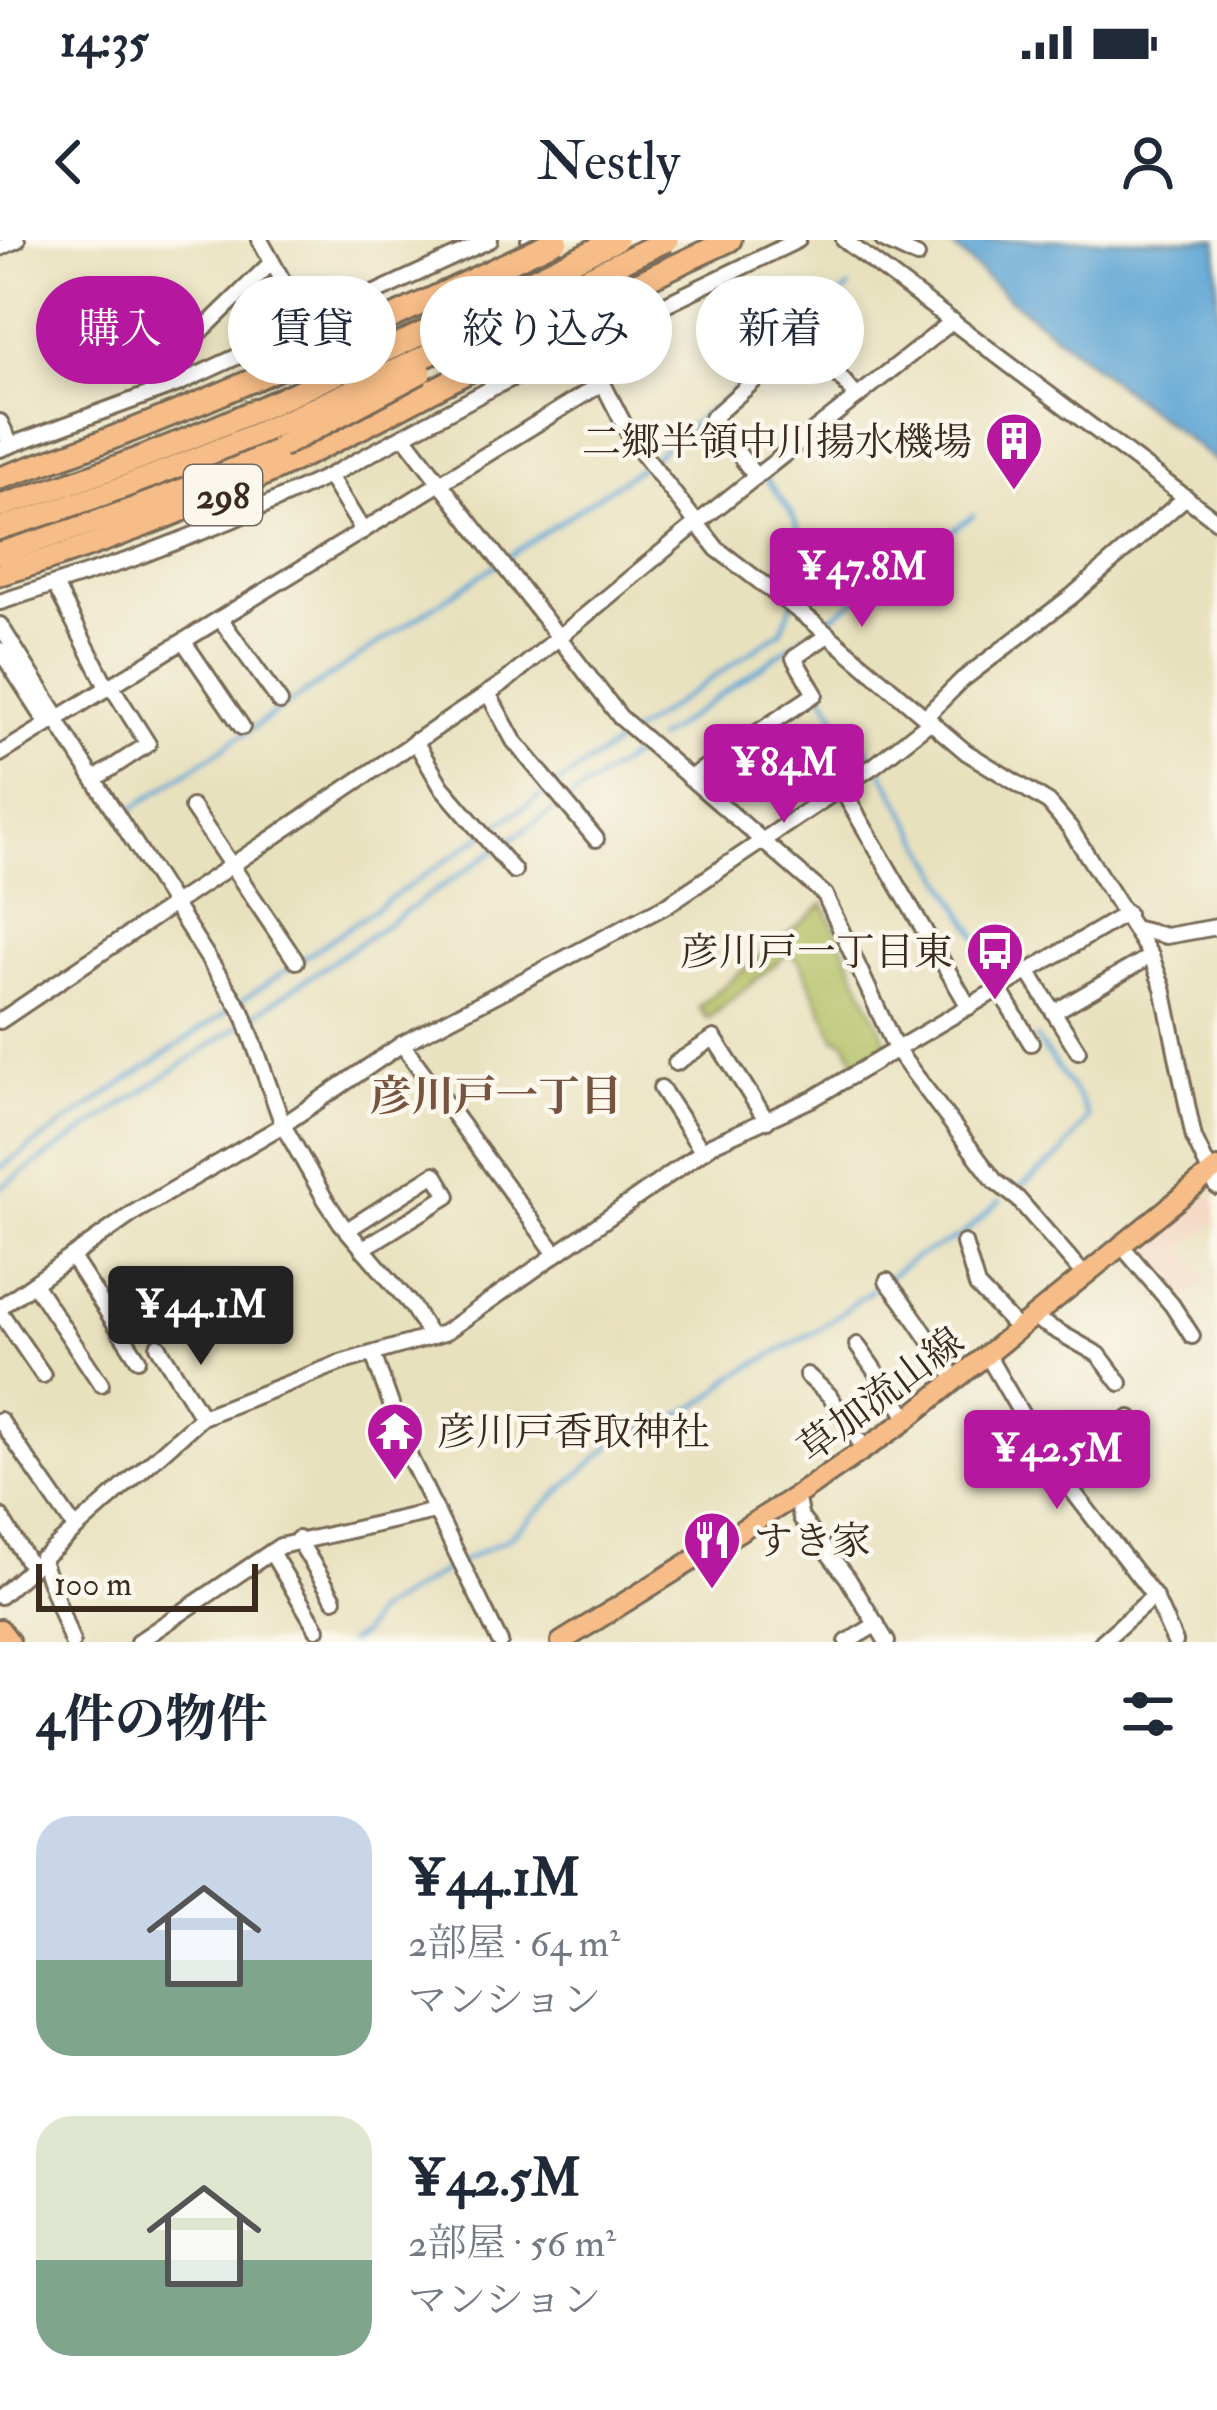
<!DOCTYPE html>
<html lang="ja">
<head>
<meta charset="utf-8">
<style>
	body { margin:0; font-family:"IM FELL Double Pica","Noto Serif JP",serif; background:#f6f6f7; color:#1f2937; height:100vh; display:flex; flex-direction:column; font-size:45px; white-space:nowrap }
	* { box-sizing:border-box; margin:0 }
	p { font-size:39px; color:#747a83 }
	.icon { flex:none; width:66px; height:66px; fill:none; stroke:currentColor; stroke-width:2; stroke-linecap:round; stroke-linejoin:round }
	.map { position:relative; height:1402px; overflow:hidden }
	.drawer { display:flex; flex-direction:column; background:#fff; flex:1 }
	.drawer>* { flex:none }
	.banner { position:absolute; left:36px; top:36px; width:1146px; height:108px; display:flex; gap:24px }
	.scale { position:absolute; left:36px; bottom:30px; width:222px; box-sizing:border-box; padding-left:12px; border:6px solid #3b2a1e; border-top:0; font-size:33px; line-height:42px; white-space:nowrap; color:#3b2a1e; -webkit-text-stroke:9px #fbf7ec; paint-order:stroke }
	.price { position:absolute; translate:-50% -102px; padding:0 27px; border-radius:12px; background:#b5179e; color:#fff; font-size:39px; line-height:78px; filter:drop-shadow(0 3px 6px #0008) }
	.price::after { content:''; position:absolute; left:50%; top:72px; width:36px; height:27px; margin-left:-18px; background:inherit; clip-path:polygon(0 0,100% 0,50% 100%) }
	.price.on { background:#222; color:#fff }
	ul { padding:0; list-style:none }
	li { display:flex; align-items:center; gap:36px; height:300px; padding:0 36px }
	li span { display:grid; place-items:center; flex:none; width:336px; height:240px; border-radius:36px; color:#555 }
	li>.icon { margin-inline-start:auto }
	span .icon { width:144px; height:144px; fill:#fffc; stroke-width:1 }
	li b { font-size:51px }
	h2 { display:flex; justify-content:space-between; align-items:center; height:144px; padding:0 36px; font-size:51px }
	.chip { padding:0 42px; border-radius:54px; background:#fff; box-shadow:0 6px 18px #0003; font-size:42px; line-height:108px }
	.chip.on { background:#b5179e; color:#fff }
	.status { display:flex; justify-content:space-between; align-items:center; height:84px; padding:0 60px; background:#fff; direction:ltr }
	.status svg { height:33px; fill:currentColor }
	header { display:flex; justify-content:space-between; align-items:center; height:156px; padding:0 36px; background:#fff; font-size:54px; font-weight:600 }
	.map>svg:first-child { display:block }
	.built { fill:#f3d4bf }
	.green { fill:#b0be61; stroke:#767440; stroke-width:3 }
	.water { fill:#5ea5d4; stroke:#4c6879; stroke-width:3 }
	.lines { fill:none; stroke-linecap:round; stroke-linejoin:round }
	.stream { stroke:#5ea5d4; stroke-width:4.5 }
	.minor-casing { stroke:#786a56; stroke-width:20 }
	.major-casing { stroke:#786a56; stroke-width:24 }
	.highway-casing { stroke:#786a56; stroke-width:27 }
	.minor { stroke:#fff; stroke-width:14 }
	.major { stroke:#f7bd88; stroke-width:18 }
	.highway { stroke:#f7bd88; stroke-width:21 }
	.highway-bridge-casing { stroke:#786a56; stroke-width:27; stroke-linecap:butt }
	.highway-bridge { stroke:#f7bd88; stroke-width:21 }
	.labels { text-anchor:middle; stroke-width:9; stroke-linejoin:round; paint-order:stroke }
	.shield { fill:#fbf7ec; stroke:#75685c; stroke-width:3 }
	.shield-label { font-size:36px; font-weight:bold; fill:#3b2a1e }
	.poi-label { font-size:39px; fill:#3b2a1e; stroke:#fbf7ec; text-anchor:end }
	.street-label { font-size:39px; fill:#3b2a1e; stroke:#fbf7ec }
	.neighbourhood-label { font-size:42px; font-weight:bold; fill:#775440; stroke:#fbf7ec }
</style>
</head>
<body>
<div class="status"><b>14:35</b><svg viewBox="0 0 49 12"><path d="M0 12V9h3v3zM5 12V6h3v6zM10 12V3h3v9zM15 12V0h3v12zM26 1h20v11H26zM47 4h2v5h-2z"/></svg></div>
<header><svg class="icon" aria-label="back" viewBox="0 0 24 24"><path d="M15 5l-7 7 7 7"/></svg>Nestly<svg class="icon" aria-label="person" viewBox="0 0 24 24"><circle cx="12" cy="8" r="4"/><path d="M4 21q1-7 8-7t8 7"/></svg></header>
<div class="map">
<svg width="1217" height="1402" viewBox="0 0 1217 1402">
	<rect width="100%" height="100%" fill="#fbf7ec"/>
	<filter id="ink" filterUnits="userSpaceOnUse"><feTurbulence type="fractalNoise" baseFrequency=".00833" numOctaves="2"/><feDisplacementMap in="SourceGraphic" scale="24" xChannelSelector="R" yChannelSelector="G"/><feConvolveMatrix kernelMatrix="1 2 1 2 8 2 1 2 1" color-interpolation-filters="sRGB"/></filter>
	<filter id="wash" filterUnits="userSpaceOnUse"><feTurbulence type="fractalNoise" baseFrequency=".004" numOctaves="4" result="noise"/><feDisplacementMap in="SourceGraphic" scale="48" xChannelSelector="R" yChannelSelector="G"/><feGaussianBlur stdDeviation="2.7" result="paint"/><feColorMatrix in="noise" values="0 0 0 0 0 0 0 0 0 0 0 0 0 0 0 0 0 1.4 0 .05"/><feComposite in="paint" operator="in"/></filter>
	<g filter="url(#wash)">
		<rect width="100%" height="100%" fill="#e8e1be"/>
		<!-- built -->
		<path class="built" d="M1211,954L1217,962V981L1183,1008L1208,1040L1178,1064L1137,1012Z"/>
		<!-- green -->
		<path class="green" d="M824,664L886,800L884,806L856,822L845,802L835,798L801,724L790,712L708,779L698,767Z"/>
		<!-- water -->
		<path class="water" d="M946,0H1217V223L1006,56Z"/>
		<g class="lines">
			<!-- stream -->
			<g class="stream">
				<path d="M713,169L849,48"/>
				<path d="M823,383L974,275"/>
				<path d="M801,416L843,488L850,484L873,519"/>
				<path d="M656,500L813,390"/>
				<path d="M880,528L1003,742"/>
				<path d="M558,544L781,391L809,323L808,308L790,271L763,235"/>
				<path d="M123,575L643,226L710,169"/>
				<path d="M241,761L549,550"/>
				<path d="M250,778L646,507"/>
				<path d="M0,928L232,768"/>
				<path d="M0,948L240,785"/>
				<path d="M1016,950L1061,915L1088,878L1080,860L1036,798"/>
				<path d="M349,1402L362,1394L375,1373L450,1327L507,1299L624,1194L675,1178L711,1157L732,1137L821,1088L914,1018L962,995L1000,961"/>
			</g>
		</g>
	</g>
	<g filter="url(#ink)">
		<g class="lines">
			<!-- minor casing -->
			<g class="minor-casing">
				<g id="minor">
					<path d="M260,0L294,61L312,83"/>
					<path d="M529,0L632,200L717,309L813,382L966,512L1049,563L1070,588L1151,716L1163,748L1194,898L1217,947"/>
					<path d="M844,0L1217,281"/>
					<path d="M883,0L917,16"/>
					<path d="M0,8L17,0"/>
					<path d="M180,143L173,127L182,110L272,22"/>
					<path d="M0,182L11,205"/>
					<path d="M404,196L620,477L825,655L897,811L995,941L1018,959L1085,1036"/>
					<path d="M0,209L180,143L490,0"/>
					<path d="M329,236L363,291"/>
					<path d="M756,237L712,178L805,96L857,157"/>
					<path d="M55,345L108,449"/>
					<path d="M0,362L132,319L232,280L329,236L492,148L798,0"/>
					<path d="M221,380L280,462"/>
					<path d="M0,385L58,477"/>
					<path d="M184,402L242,487"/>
					<path d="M0,410L47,483"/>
					<path d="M488,453L514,501L596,599"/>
					<path d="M926,476L962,440L1072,356L1186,257"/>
					<path d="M55,478L243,773L283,885L325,959L341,983L411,1065L431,1097"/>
					<path d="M415,501L441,546L514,631"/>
					<path d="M0,514L601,144"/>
					<path d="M691,537L815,454L794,418L828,395"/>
					<path d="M95,539L148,504L112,447"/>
					<path d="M841,548L969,767"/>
					<path d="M192,567L296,721"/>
					<path d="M1137,689L1166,696L1217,687"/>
					<path d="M1028,731L1078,811"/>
					<path d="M999,749L1031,803"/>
					<path d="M1054,772L1151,716"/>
					<path d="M0,781L506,441L696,284L953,81"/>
					<path d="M402,804L556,1014"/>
					<path d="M676,823L714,798L767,881"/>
					<path d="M661,848L702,911"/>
					<path d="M347,990L435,934L448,956L362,1009"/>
					<path d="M964,1003L977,1046L1019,1090"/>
					<path d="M1122,1006L1172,1065L1192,1096"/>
					<path d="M73,1019L138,1119"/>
					<path d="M887,1041C913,1073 933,1106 956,1140"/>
					<path d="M34,1044L101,1144"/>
					<path d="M0,1067L135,972L283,885L402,804L667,665L875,525L931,481"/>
					<path d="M0,1072L43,1135"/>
					<path d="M1034,1078L1099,1115L1120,1143"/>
					<path d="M857,1105L908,1178"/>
					<path d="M158,1106L202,1177"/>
					<path d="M373,1114L411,1220L500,1402"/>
					<path d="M987,1115L1047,1218L1154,1356L1175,1402"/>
					<path d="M807,1135L829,1155L865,1210"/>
					<path d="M0,1180L75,1288"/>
					<path d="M1047,1218L1130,1178"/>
					<path d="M796,1256L801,1278L847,1337L887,1402"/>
					<path d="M0,1276L31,1327"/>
					<path d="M298,1299L334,1359"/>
					<path d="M271,1312L317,1389"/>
					<path d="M41,1318L72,1402"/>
					<path d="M0,1356L202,1177L340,1123L444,1093L713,904L814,858L1127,673"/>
					<path d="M138,1402L280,1306L435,1271"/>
					<path d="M847,1402L877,1384"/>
					<path d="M1102,1402L1154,1356"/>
				</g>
			</g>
			<!-- major casing -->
			<g class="major-casing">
				<g id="major">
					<path d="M0,1389L10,1402"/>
					<path d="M561,1402L796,1256L901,1184L1217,928"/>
				</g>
			</g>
			<!-- highway casing -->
			<g class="highway-casing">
				<g id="highway">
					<path d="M628,48L730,0"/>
					<path d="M0,238C137,193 268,135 399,74"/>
					<path d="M0,313L135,268L280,207"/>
					<path d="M0,334C153,290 295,224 435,149"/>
				</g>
			</g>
			<!-- minor -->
			<use href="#minor" class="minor"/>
			<!-- major -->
			<use href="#major" class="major"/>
			<!-- highway -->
			<use href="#highway" class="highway"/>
			<!-- highway-bridge casing -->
			<g class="highway-bridge-casing">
				<g id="highway-bridge">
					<path d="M399,74L557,0"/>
					<path d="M435,149L628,48"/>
					<path d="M280,207L421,132"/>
					<path d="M0,266C215,202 415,95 616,0"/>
					<path d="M0,288C232,220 449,103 667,0"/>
				</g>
			</g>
			<!-- highway-bridge -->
			<use href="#highway-bridge" class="highway-bridge"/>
		</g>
	</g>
	<!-- icons -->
	<defs>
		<g id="building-pin" transform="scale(3)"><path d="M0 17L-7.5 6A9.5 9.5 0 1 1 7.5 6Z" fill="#b5179e" stroke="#fbf7ec"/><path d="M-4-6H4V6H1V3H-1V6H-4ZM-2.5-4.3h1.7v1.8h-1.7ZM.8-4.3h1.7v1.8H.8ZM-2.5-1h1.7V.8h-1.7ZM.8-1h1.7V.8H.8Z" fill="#fff"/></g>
		<g id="bus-pin" transform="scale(3)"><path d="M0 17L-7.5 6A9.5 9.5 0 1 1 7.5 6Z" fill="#b5179e" stroke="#fbf7ec"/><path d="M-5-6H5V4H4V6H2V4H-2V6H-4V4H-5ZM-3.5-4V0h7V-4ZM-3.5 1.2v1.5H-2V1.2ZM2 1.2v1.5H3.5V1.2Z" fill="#fff"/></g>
		<g id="temple-pin" transform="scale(3)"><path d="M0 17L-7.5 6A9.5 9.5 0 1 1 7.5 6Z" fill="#b5179e" stroke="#fbf7ec"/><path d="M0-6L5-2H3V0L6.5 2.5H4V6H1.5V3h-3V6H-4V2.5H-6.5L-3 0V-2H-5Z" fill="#fff"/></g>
		<g id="restaurant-pin" transform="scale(3)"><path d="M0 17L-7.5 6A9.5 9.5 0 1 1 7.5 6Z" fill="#b5179e" stroke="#fbf7ec"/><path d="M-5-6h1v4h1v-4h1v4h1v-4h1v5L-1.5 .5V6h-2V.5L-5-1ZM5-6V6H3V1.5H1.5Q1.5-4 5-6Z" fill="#fff"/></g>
	</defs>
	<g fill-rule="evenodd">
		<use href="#building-pin" x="1014" y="201"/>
		<use href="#bus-pin" x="995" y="711"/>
		<use href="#temple-pin" x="395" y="1191"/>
		<use href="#restaurant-pin" x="712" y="1300"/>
	</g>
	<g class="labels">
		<!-- shield labels -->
		<rect class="shield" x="184" y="225" width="78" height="60" rx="9"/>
		<g class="shield-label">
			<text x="223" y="268">298</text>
		</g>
		<!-- poi labels -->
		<g class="poi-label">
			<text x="972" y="215">二郷半領中川揚水機場</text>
			<text x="953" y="725">彦川戸一丁目東</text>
			<text x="437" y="1205" text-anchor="start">彦川戸香取神社</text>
			<text x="754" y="1314" text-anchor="start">すき家</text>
		</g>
		<!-- street labels -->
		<g class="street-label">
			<text transform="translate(880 1154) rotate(-37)" y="14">草加流山線</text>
		</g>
		<!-- neighbourhood labels -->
		<g class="neighbourhood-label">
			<text x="496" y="870">彦川戸一丁目</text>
		</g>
	</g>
</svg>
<div class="scale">100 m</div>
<b class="price" style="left:862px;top:390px">¥47.8M</b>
<b class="price" style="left:784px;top:586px">¥84M</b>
<b class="price on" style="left:201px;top:1128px">¥44.1M</b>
<b class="price" style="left:1057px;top:1272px">¥42.5M</b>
<div class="banner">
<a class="chip on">購入</a>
<a class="chip">賃貸</a>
<a class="chip">絞り込み</a>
<a class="chip">新着</a>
</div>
</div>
<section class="drawer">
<h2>4件の物件<svg class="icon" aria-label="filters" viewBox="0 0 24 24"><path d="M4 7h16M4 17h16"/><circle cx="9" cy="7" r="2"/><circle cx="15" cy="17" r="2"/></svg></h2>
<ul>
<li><span style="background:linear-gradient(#c9d6e8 60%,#7fa58c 0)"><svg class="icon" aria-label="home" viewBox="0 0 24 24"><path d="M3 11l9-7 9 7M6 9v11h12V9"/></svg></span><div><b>¥44.1M</b><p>2部屋 · 64 m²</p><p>マンション</p></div></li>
<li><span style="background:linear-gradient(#dfe7d0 60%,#7fa58c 0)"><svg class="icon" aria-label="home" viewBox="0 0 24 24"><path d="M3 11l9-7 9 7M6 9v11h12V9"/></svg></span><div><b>¥42.5M</b><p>2部屋 · 56 m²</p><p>マンション</p></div></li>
</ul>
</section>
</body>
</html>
